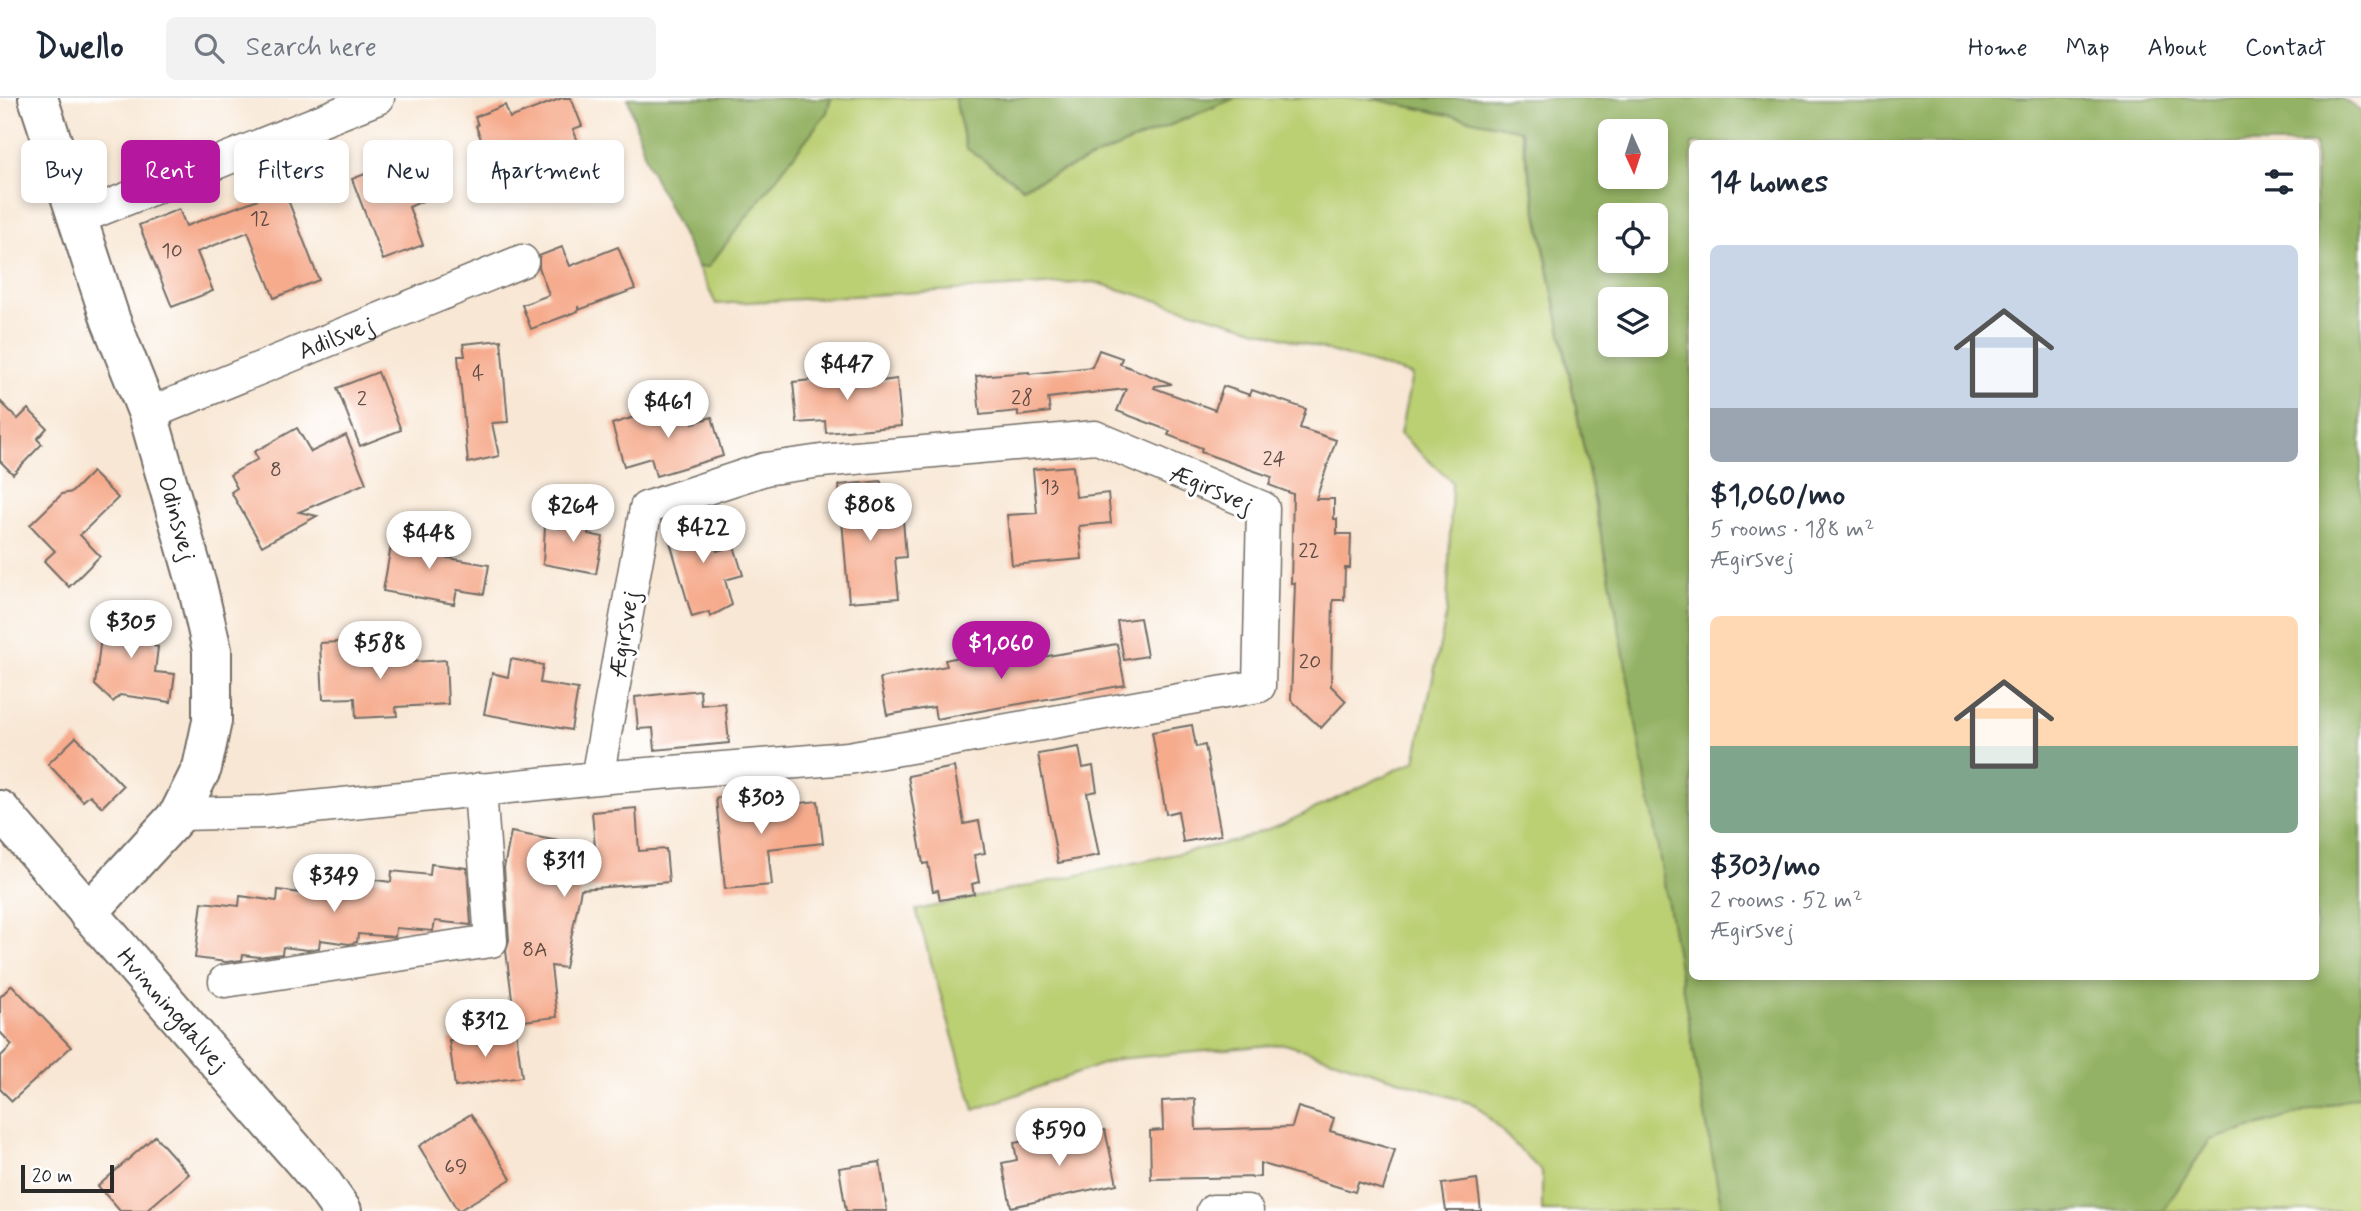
<!DOCTYPE html>
<html lang="en">
<head>
<meta charset="utf-8">
<style>
	body { margin:0; font-family:Mynerve,sans-serif; background:#f2f2f3; color:#1f2937; height:100vh; display:flex; flex-direction:column; font-size:26px; white-space:nowrap }
	* { box-sizing:border-box; margin:0 }
	p { font-size:23px; color:#747a83 }
	.icon { flex:none; width:38px; height:38px; fill:none; stroke:currentColor; stroke-width:2; stroke-linecap:round; stroke-linejoin:round }
	.map { position:relative; flex:1; overflow:hidden }
	.side { position:absolute; left:1689px; top:42px; width:630px; height:840px; display:flex; flex-direction:column; background:#fff; border-radius:10px; box-shadow:0 4px 10px #0003 }
	.side>* { flex:none }
	.top-card { position:absolute; left:21px; top:42px; width:665px; height:63px; display:flex; gap:14px }
	.needle { width:46px; rotate:177deg }
	.buttons { position:absolute; left:1598px; top:21px; display:grid; gap:14px }
	.buttons a { display:grid; place-items:center; width:70px; height:70px; border-radius:10px; background:#fff; box-shadow:0 4px 10px #0003; font-size:35px }
	.scale { position:absolute; left:21px; bottom:18px; width:93px; box-sizing:border-box; padding-left:7px; border:4px solid #2b2b2b; border-top:0; font-size:19px; line-height:24px; white-space:nowrap; color:#2b2b2b; -webkit-text-stroke:5px #fff; paint-order:stroke }
	.price { position:absolute; translate:-50% -60px; padding:0 16px; border-radius:24px; background:#fff; color:#222; font-size:23px; line-height:46px; filter:drop-shadow(0 2px 4px #0008) }
	.price::after { content:''; position:absolute; left:50%; top:42px; width:21px; height:16px; margin-left:-10px; background:inherit; clip-path:polygon(0 0,100% 0,50% 100%) }
	.price.on { background:#b5179e; color:#fff }
	ul { padding:0; list-style:none }
	li { display:grid; align-content:center; gap:14px; height:371px; padding:0 21px }
	li span { display:grid; place-items:center; height:217px; border-radius:10px; color:#555 }
	li>.icon { margin-inline-start:auto }
	span .icon { width:126px; height:126px; fill:#fffc; stroke-width:1 }
	li b { font-size:30px }
	h2 { display:flex; justify-content:space-between; align-items:center; height:84px; padding:0 21px; font-size:30px }
	.chip { padding:0 24px; border-radius:10px; background:#fff; box-shadow:0 4px 10px #0003; font-size:24px; line-height:63px }
	.chip.on { background:#b5179e; color:#fff }
	header { display:flex; align-items:center; gap:42px; box-sizing:border-box; height:98px; padding:0 35px; background:#fff; border-bottom:2px solid #e0e1e3 }
	header strong { font-size:33px }
	nav { display:flex; gap:38px; margin-inline-start:auto; font-size:24px }
	.search { width:490px; height:63px; background:#f2f2f3; display:flex; align-items:center; gap:18px; box-sizing:border-box; padding:0 24px; border-radius:10px; color:#747a83; font-size:26px }
	.map>svg:first-child { display:block }
	.green { fill:#bbcf73; stroke:#737d4f; stroke-width:2 }
	.forest { fill:#94b265; stroke:#606e48; stroke-width:2; fill-rule:evenodd }
	.building { fill:#f6ab8d }
	.lines { fill:none; stroke-linecap:round; stroke-linejoin:round }
	.street-casing { stroke:#736d66; stroke-width:35 }
	.secondary-casing { stroke:#736d66; stroke-width:42 }
	.street { stroke:#fff; stroke-width:32 }
	.secondary { stroke:#fff; stroke-width:38 }
	.labels { text-anchor:middle; stroke-width:6; stroke-linejoin:round; paint-order:stroke }
	.number-label { font-size:21px; fill:#5e4b44 }
	.street-label { font-size:24px; fill:#2b2b2b; stroke:#fff }
</style>
</head>
<body>
<header>
<strong>Dwello</strong>
<div class="search"><svg class="icon" aria-label="search" viewBox="0 0 24 24"><circle cx="10" cy="10" r="6"/><path d="M15 15l6 6"/></svg>Search here</div>
<nav><a>Home</a><a>Map</a><a>About</a><a>Contact</a></nav>
</header>
<div class="map">
<svg width="2361" height="1113" viewBox="0 0 2361 1113">
	<rect width="100%" height="100%" fill="#fff"/>
	<filter id="ink" filterUnits="userSpaceOnUse"><feTurbulence type="fractalNoise" baseFrequency=".0143" numOctaves="2"/><feDisplacementMap in="SourceGraphic" scale="14" xChannelSelector="R" yChannelSelector="G"/><feConvolveMatrix kernelMatrix="1 2 1 2 8 2 1 2 1" color-interpolation-filters="sRGB"/></filter>
	<filter id="wash" filterUnits="userSpaceOnUse"><feTurbulence type="fractalNoise" baseFrequency=".00686" numOctaves="4" result="noise"/><feDisplacementMap in="SourceGraphic" scale="28" xChannelSelector="R" yChannelSelector="G"/><feGaussianBlur stdDeviation="1.57" result="paint"/><feColorMatrix in="noise" values="0 0 0 0 0 0 0 0 0 0 0 0 0 0 0 0 0 1.4 0 .05"/><feComposite in="paint" operator="in"/></filter>
	<g filter="url(#wash)">
		<rect width="100%" height="100%" fill="#f8e7d4"/>
		<!-- green -->
		<g class="green">
			<path d="M831,0H955L966,50L1023,89L1235,0H1369L1520,32L1616,512L1722,1113H1542V1074L1476,1007L1285,946L1117,961L974,1012L916,812L1236,743L1287,724L1415,663L1447,514L1452,384L1400,336L1412,277L1094,184L716,206L698,169H708L827,14Z"/>
			<path d="M2361,997V1113H2163L2210,1042Z"/>
		</g>
		<!-- forest -->
		<g class="forest">
			<path d="M628,0H831L827,14L708,169H698L647,65Z"/>
			<path d="M955,0H1235L1023,89L966,50Z"/>
			<path d="M1369,0H2340L2361,12V997L2210,1042L2163,1113H1722L1616,512L1521,32ZM1656,33V79H1610V33ZM1692,46H2315V878H1692ZM1656,117V163H1610V117ZM1610,201H1656V247H1610Z"/>
		</g>
		<g id="blocks">
			<!-- building -->
			<g class="building">
				<path d="M562,0H571L582,28L573,31L587,66L552,79L548,70L499,89L476,28L478,27L475,19L505,7L510,20Z"/>
				<path d="M295,60L305,86L285,94L319,182L274,200L248,134L197,154L213,193L172,209L139,127L179,111L186,128L277,94L269,71Z"/>
				<path d="M393,65L398,80L416,72L427,101L409,109L423,147L383,162L352,81Z"/>
				<path d="M562,149L570,168L618,149L635,191L579,212L578,208V213L531,231L522,207L549,197L539,169V158Z"/>
				<path d="M501,242L508,324L492,325L499,358L468,365L458,258H465L463,246Z"/>
				<path d="M1099,252L1122,260L1120,266L1172,286L1155,288L1154,290L1215,312L1223,288L1250,297L1252,292L1306,311L1300,330L1336,342L1316,401H1334V421H1337V436H1351L1350,470H1345L1344,502H1333L1331,588L1346,603L1321,630L1291,602L1295,485H1291L1293,396L1269,387L1272,379L1201,354L1202,350L1168,337L1170,333L1117,313L1126,291L1048,300L1050,314L1018,318V313L980,317L976,278L1029,274V276L1092,269Z"/>
				<path d="M851,268L853,281L874,279L875,284L897,281L901,328L826,335L825,323L797,325L793,284L821,281L820,271Z"/>
				<path d="M378,274L401,332L360,348L337,290Z"/>
				<path d="M0,303L18,321L28,311L47,330L37,341L42,346L13,376L0,363Z"/>
				<path d="M688,308L693,325L712,319L723,358L656,378L651,360L624,368L612,326L644,316L645,320Z"/>
				<path d="M297,330L311,354L346,337L366,385L299,414L317,418L262,448L231,394L237,390L230,377L258,361L254,354Z"/>
				<path d="M1073,368L1076,399L1108,395L1111,425L1079,428L1082,461L1012,467L1007,417L1037,415L1033,371Z"/>
				<path d="M92,374L118,400L80,437L100,458L69,489L44,463L55,453L30,427L62,396L72,394Z"/>
				<path d="M881,383L884,423L903,422L906,459L895,460L899,500L849,504L839,387Z"/>
				<path d="M563,410L591,416L588,436L603,439L596,476L543,466L545,428L560,430Z"/>
				<path d="M705,415L717,453L734,448L743,477L725,482L732,507L710,519L709,514L692,519L665,427Z"/>
				<path d="M394,431L428,437L425,456L489,467L484,496L457,492L454,506L383,493Z"/>
				<path d="M104,515L157,521L154,548L158,549L155,574L175,576L171,604L120,597L113,604L95,587Z"/>
				<path d="M1140,520L1147,558L1124,562L1117,523Z"/>
				<path d="M358,543L359,567L446,562L448,606L396,609L397,618L356,620L355,600L323,601L320,545Z"/>
				<path d="M1117,546L1125,587L936,621L934,609L887,617L880,580L947,568L945,562L969,557L968,552L999,547L1002,566Z"/>
				<path d="M511,561L543,567L540,585L578,591L571,632L484,616L492,575L508,579Z"/>
				<path d="M700,592L701,607L725,605L729,645L655,652L653,630L638,631L635,599Z"/>
				<path d="M1192,627L1196,649L1205,647L1221,737L1183,744L1178,713L1166,716L1152,634Z"/>
				<path d="M76,639L123,688L102,709L90,697L83,703L48,666Z"/>
				<path d="M1079,649L1083,670L1093,668L1097,693L1087,695L1099,757L1058,765L1038,656Z"/>
				<path d="M954,669L964,726L979,723L985,755L974,757L979,784L972,786L974,796L940,802L938,792L933,793L928,765L923,766L908,678Z"/>
				<path d="M763,696L765,709L818,703L823,745L768,751L772,787L725,791L716,700Z"/>
				<path d="M636,710L639,753L666,751L669,784L581,791L565,870L551,868L557,919L515,924L506,853L509,842L504,770L511,734L595,750L592,714Z"/>
				<path d="M431,766L467,770L471,827L435,823L433,833L396,830L395,839L358,836L357,844L349,846L320,842L319,850L308,852L283,849L282,856L259,859L243,857L242,862L226,864L195,860L202,804L239,808L240,798L277,803L278,792L315,797L316,785L353,789L355,779L391,784L392,773L430,777Z"/>
				<path d="M12,887L71,949L12,1003L0,991V959L12,947L0,934V899Z"/>
				<path d="M516,933L522,979L455,989L449,942Z"/>
				<path d="M1195,1001L1196,1032L1292,1029L1298,1009L1334,1020L1330,1033L1395,1052L1383,1092L1358,1084L1355,1094L1260,1065V1079L1151,1081L1150,1033L1163,1032L1162,1003Z"/>
				<path d="M471,1016L511,1081L458,1113L419,1048Z"/>
				<path d="M1105,1032L1117,1086L1011,1109L1002,1065L1017,1062L1014,1045L1045,1039L1047,1046Z"/>
				<path d="M155,1038L189,1076L146,1113H120L98,1088Z"/>
				<path d="M880,1064L887,1113H846L839,1070Z"/>
				<path d="M1477,1081L1481,1113H1446L1442,1086Z"/>
			</g>
		</g>
	</g>
	<g filter="url(#ink)">
		<use href="#blocks" fill-opacity="0" stroke="#736d66" stroke-width="2"/>
		<g class="lines">
			<!-- street casing -->
			<g class="street-casing">
				<g id="street">
					<path d="M79,120L378,0"/>
					<path id="s1" d="M148,316L522,163"/>
					<path d="M179,716L264,714L597,680L848,660L1259,588L1263,410L1095,339L821,363L765,371L646,410L597,680"/>
					<path d="M225,883L491,843L480,691"/>
					<path d="M1213,1113H1247"/>
				</g>
			</g>
			<!-- secondary casing -->
			<g class="secondary-casing">
				<g id="secondary">
					<path id="s2" d="M38,0L111,223L148,316L198,491L212,552V623L202,670L179,716L88,815"/>
					<path id="s3" d="M0,712L321,1083L342,1113"/>
				</g>
			</g>
			<!-- street -->
			<use href="#street" class="street"/>
			<!-- secondary -->
			<use href="#secondary" class="secondary"/>
		</g>
	</g>
	<g class="labels">
		<!-- number labels -->
		<g class="number-label">
			<text x="260" y="127">12</text>
			<text x="172" y="159">10</text>
			<text x="478" y="282">4</text>
			<text x="1022" y="306">28</text>
			<text x="362" y="307">2</text>
			<text x="1274" y="367">24</text>
			<text x="276" y="378">8</text>
			<text x="1050" y="395">13</text>
			<text x="1309" y="459">22</text>
			<text x="1310" y="570">20</text>
			<text x="535" y="858">8A</text>
			<text x="456" y="1075">69</text>
		</g>
		<!-- street labels -->
		<g class="street-label">
			<text dy="8" stroke="none"><textPath href="#s1" startOffset="203">Adilsvej</textPath></text>
			<text transform="translate(1212 390) rotate(24)" y="8">Ægirsvej</text>
			<text dy="8" stroke="none"><textPath href="#s2" startOffset="443">Odinsvej</textPath></text>
			<text transform="translate(623 536) rotate(-80)" y="8">Ægirsvej</text>
			<text dy="8" stroke="none"><textPath href="#s3" startOffset="264">Hvinningdalvej</textPath></text>
		</g>
	</g>
</svg>
<div class="buttons">
<a><svg class="needle" viewBox="-14 -14 28 28"><path d="M0-13l5 13h-10z" fill="#e53935"/><path d="M0 13l5-13h-10z" fill="#747a83"/></svg></a>
<a><svg class="icon" aria-label="locate" viewBox="0 0 24 24"><circle cx="12" cy="12" r="6"/><path d="M12 2v4M12 18v4M2 12h4M18 12h4"/></svg></a>
<a><svg class="icon" aria-label="layers" viewBox="0 0 24 24"><path d="M12 4l9 5-9 5-9-5zM3 14l9 5 9-5"/></svg></a>
</div>
<div class="scale">20 m</div>
<b class="price" style="left:847px;top:304px">$447</b>
<b class="price" style="left:668px;top:342px">$461</b>
<b class="price" style="left:870px;top:445px">$808</b>
<b class="price" style="left:573px;top:446px">$264</b>
<b class="price" style="left:703px;top:467px">$422</b>
<b class="price" style="left:429px;top:473px">$448</b>
<b class="price" style="left:131px;top:562px">$305</b>
<b class="price" style="left:380px;top:583px">$588</b>
<b class="price on" style="left:1001px;top:583px">$1,060</b>
<b class="price" style="left:761px;top:738px">$303</b>
<b class="price" style="left:564px;top:801px">$311</b>
<b class="price" style="left:334px;top:816px">$349</b>
<b class="price" style="left:485px;top:961px">$312</b>
<b class="price" style="left:1059px;top:1070px">$590</b>
<div class="top-card">
<a class="chip">Buy</a>
<a class="chip on">Rent</a>
<a class="chip">Filters</a>
<a class="chip">New</a>
<a class="chip">Apartment</a>
</div>
<section class="side">
<h2>14 homes<svg class="icon" aria-label="filters" viewBox="0 0 24 24"><path d="M4 7h16M4 17h16"/><circle cx="9" cy="7" r="2"/><circle cx="15" cy="17" r="2"/></svg></h2>
<ul>
<li><span style="background:linear-gradient(#c9d6e8 75%,#9aa5b1 0)"><svg class="icon" aria-label="home" viewBox="0 0 24 24"><path d="M3 11l9-7 9 7M6 9v11h12V9"/></svg></span><div><b>$1,060/mo</b><p>5 rooms · 188 m²</p><p>Ægirsvej</p></div></li>
<li><span style="background:linear-gradient(#ffd9b3 60%,#7fa58c 0)"><svg class="icon" aria-label="home" viewBox="0 0 24 24"><path d="M3 11l9-7 9 7M6 9v11h12V9"/></svg></span><div><b>$303/mo</b><p>2 rooms · 52 m²</p><p>Ægirsvej</p></div></li>
</ul>
</section>
</div>
</body>
</html>
